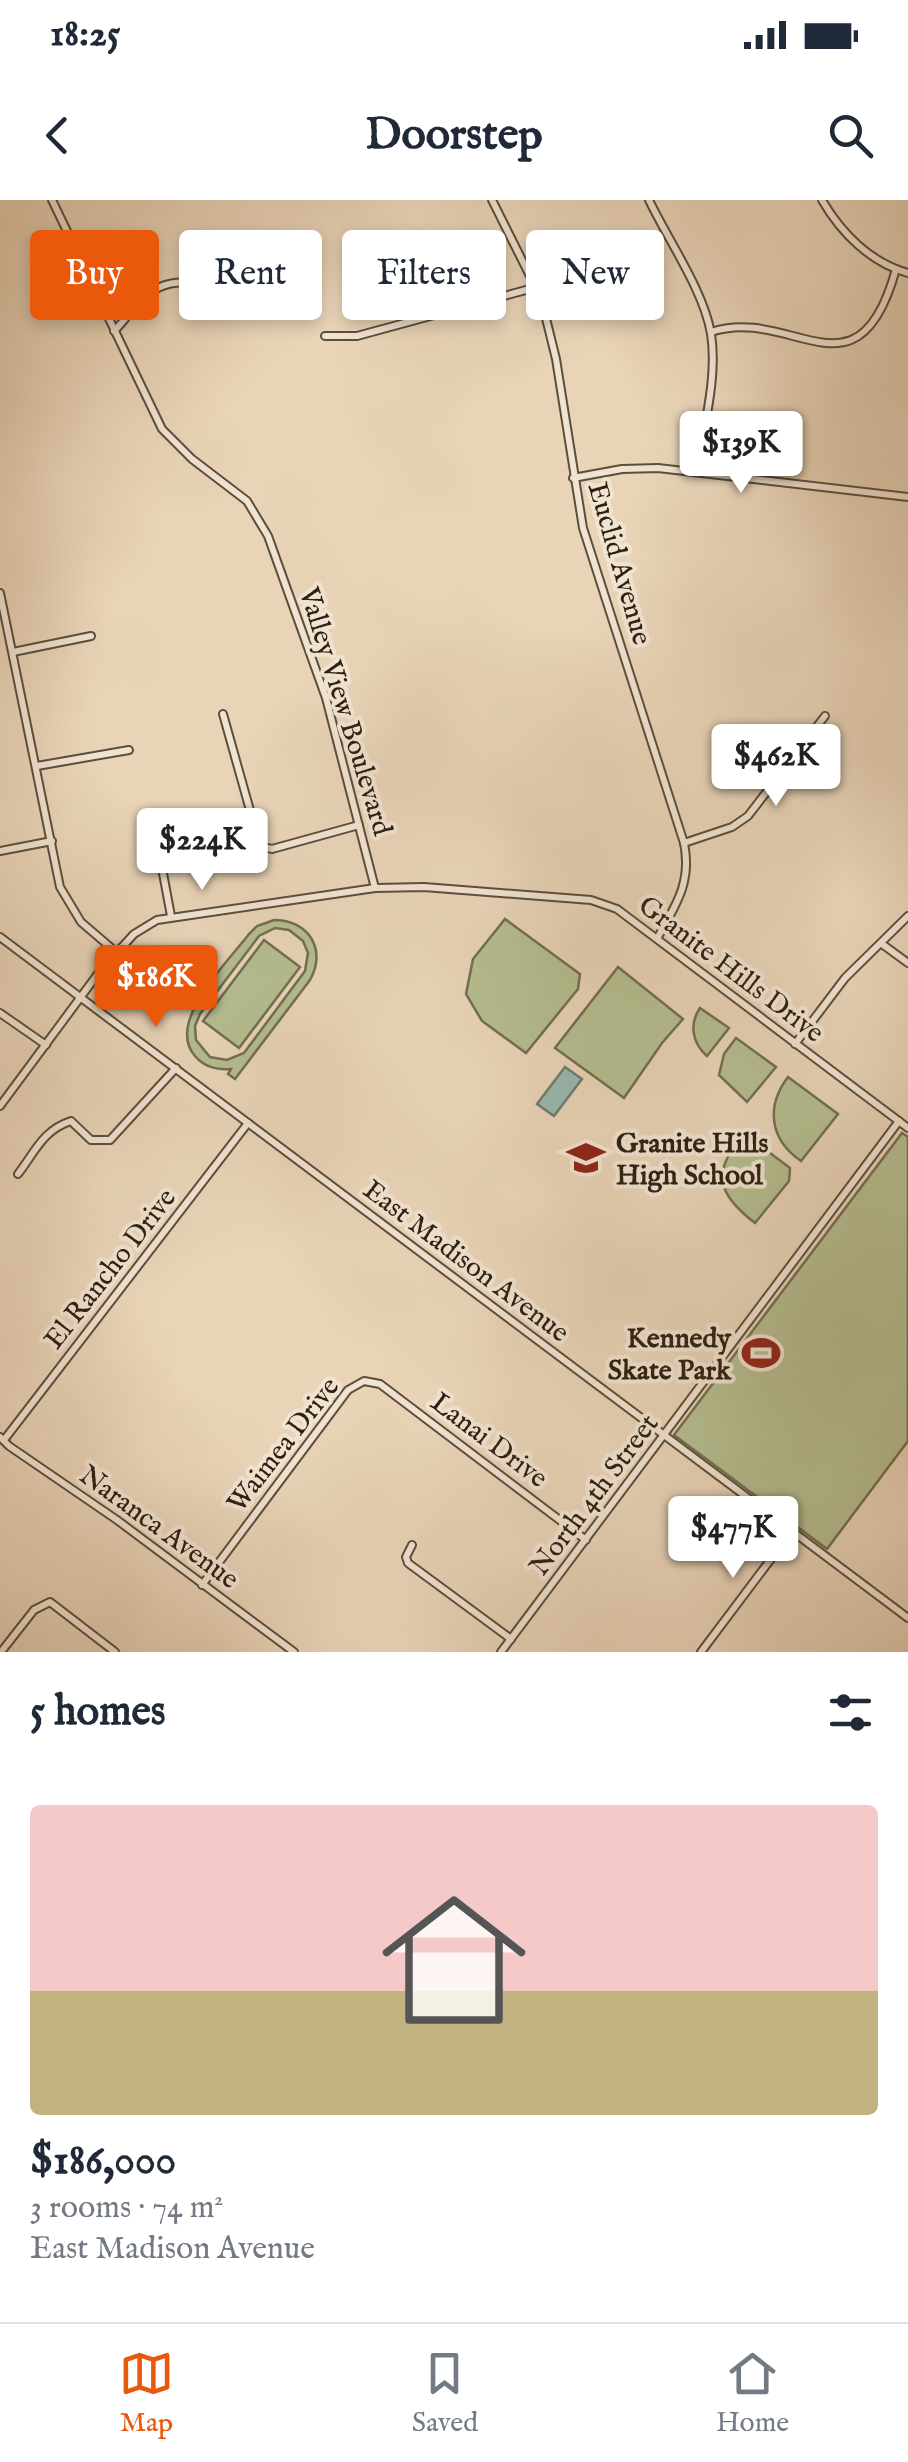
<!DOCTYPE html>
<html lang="en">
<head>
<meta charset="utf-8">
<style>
	body { margin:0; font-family:"IM FELL English",serif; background:#f6f6f7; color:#1f2937; height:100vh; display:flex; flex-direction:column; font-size:38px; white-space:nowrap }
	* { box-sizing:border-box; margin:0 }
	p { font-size:32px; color:#747a83 }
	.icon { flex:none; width:55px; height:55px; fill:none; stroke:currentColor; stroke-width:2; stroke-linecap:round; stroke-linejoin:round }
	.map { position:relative; height:1452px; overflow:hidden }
	.side { display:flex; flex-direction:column; background:#fff; flex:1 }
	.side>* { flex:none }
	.guide { position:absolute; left:30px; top:30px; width:850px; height:90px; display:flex; gap:20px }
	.price { position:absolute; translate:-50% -85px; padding:0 22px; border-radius:10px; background:#fff; color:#222; font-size:32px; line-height:65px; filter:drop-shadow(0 2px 5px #0008) }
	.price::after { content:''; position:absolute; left:50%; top:60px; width:30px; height:22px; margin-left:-15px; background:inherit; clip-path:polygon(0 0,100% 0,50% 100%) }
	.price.active { background:#ea580c; color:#fff }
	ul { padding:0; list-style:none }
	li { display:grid; align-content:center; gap:20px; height:530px; padding:0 30px }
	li+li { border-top:2px solid #e0e1e3 }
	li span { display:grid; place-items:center; height:310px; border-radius:10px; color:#555 }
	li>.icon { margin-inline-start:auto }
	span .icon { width:180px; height:180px; fill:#fffc; stroke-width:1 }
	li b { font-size:42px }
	h2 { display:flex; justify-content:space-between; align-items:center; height:120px; padding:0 30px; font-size:42px }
	.pill { padding:0 35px; border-radius:10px; background:#fff; box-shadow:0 5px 15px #0003; font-size:35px; line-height:90px }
	.pill.active { background:#ea580c; color:#fff }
	.status { display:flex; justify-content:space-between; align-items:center; height:70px; padding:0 50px; background:#fff; direction:ltr }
	.status svg { height:28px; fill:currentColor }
	header { display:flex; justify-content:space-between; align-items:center; height:130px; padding:0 30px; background:#fff; font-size:45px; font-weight:800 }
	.dock { display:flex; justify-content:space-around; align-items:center; height:140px; border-top:2px solid #e0e1e3; background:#fff; font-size:28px; color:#747a83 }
	.dock a { display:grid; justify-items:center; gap:5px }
	.dock .active { color:#ea580c }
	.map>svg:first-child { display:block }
	.green { fill:#b5bd90; stroke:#716f51; stroke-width:2.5; fill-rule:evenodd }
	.water { fill:#97b8ae; stroke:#6d7c70; stroke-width:2.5 }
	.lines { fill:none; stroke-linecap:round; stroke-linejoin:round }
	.minor-casing { stroke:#5c4e3c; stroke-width:10 }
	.minor { stroke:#f1e3d1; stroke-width:6 }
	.labels { text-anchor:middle; stroke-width:8; stroke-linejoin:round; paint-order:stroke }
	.street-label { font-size:28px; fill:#2d2112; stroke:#f1e3d1 }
	.poi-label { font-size:28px; font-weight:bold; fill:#2d2112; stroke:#f1e3d1; text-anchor:start }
</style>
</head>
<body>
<div class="status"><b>18:25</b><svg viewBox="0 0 49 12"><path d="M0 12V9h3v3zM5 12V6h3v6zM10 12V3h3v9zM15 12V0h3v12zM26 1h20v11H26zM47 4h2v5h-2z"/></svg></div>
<header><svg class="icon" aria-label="back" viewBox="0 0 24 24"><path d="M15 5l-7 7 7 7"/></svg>Doorstep<svg class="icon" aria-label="search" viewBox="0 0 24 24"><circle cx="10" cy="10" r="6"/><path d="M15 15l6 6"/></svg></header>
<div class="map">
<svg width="908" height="1452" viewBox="0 0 908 1452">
	<rect width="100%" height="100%" fill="#e9d4b8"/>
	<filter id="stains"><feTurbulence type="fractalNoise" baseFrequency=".002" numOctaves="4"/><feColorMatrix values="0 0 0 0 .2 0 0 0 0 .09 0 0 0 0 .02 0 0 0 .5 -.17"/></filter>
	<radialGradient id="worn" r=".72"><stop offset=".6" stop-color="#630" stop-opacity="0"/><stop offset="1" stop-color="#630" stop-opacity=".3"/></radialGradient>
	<!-- green -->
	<g class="green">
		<path d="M505,719L580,774L578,789L526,853L482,821L466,794L473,759Z"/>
		<path d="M274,720C309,720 327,750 310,780L235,879L228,874L231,869C217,870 204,867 195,856C165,822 228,762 249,734L257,726ZM275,728L289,730L303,741L308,753L305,771L244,853L227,860L210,857L196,840L195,826L200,814L259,736Z"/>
		<path d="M264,740L300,767L239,848L203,821Z"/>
		<path d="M618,767L683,819L662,843L624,898L555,848Z"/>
		<path d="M700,808L729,828L707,856C692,843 689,824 700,808Z"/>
		<path d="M736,838L776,867L747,902L719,875L724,854Z"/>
		<path d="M788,877L838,914L801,961C769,939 766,906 788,877Z"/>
		<path d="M902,933L908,937V1241L827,1349L674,1235Z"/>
		<path d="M745,934L790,968L789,981L755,1023C717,994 710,971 745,934Z"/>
	</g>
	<!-- water -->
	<path class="water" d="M565,867L582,879L554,916L537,904Z"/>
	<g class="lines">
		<!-- minor casing -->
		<g class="minor-casing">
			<g id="minor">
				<path d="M52,0L162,229L192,259L247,301L268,336L326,498L375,688"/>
				<path d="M492,0L541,98L556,159L583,328L684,643C692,682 676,705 658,737"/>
				<path d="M649,0C668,40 704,91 711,134C718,178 703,228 697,272"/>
				<path d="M822,0C841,33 871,63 908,73"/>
				<path d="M114,131C124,122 130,111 140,101C171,70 205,83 240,103L236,114"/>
				<path d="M711,132C792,105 858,207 896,69"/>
				<path d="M325,136H357L537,87"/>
				<path d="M573,278L622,269L658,268L908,297"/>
				<path d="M0,393L60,687L81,722L116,752"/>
				<path d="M13,452L91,436"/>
				<path d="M223,514L260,646L272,649L359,625"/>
				<path d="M37,566L129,550"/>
				<path d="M684,643L732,627L748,616L825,516"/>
				<path d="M0,651L52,641"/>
				<path d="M159,652L171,716"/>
				<path d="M0,737L908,1418"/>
				<path d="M882,744L908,763"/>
				<path d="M0,813L46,845"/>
				<path d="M795,844L845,778L908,716"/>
				<path d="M0,906L100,771L134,734L157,720L375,688L424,687L591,700L617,709L908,928"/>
				<path d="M18,974C35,952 43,930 71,921L91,940H110L176,868"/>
				<path d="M0,1237L9,1246L117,1320L294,1452"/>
				<path d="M4,1240L248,923"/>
				<path d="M412,1345L406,1357L408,1363L511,1439"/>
				<path d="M202,1385L348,1190L364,1181L380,1184L586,1340"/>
				<path d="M1,1452L34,1410L50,1402L115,1452"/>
				<path d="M501,1452L899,921"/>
				<path d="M701,1452L792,1331"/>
			</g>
		</g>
		<!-- minor -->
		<use href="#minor" class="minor"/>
	</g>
	<!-- icons -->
	<defs>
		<g id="school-bare" transform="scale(3)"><path d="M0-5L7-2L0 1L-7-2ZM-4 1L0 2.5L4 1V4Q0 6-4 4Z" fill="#8f2418" stroke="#f1e3d1" stroke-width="2.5" paint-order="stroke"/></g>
		<g id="stadium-bare" transform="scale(3)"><path d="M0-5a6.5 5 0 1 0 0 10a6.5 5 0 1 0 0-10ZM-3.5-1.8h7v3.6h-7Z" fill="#8f2418" stroke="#f1e3d1" stroke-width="2.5" paint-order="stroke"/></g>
	</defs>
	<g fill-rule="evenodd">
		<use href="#school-bare" x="586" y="958"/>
		<use href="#stadium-bare" x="761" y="1153"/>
	</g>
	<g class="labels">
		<!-- street labels -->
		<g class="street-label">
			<text transform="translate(621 363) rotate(74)" y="10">Euclid Avenue</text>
			<text transform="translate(347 511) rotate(73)" y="10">Valley View Boulevard</text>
			<text transform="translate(732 768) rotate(37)" y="10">Granite Hills Drive</text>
			<text transform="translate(467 1060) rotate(37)" y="10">East Madison Avenue</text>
			<text transform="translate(109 1068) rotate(-52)" y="10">El Rancho Drive</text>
			<text transform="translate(490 1239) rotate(37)" y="10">Lanai Drive</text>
			<text transform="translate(282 1244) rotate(-52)" y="10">Waimea Drive</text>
			<text transform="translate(593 1294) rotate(-53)" y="10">North 4th Street</text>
			<text transform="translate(160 1326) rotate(36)" y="10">Naranca Avenue</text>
		</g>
		<!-- poi labels -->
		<g class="poi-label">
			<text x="616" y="952">Granite Hills<tspan x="616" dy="32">High School</tspan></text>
			<text x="731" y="1147" text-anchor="end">Kennedy<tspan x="731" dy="32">Skate Park</tspan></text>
		</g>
	</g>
	<rect width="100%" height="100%" filter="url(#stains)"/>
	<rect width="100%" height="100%" fill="url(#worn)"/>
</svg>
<b class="price" style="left:741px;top:296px">$139K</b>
<b class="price" style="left:776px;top:609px">$462K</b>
<b class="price" style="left:202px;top:693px">$224K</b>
<b class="price active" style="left:156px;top:830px">$186K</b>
<b class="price" style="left:733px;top:1381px">$477K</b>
<div class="guide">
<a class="pill active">Buy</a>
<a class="pill">Rent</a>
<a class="pill">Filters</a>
<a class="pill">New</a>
</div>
</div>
<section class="side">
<h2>5 homes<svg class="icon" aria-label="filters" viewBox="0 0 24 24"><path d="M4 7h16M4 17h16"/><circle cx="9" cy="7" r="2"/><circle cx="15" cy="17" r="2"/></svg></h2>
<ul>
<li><span style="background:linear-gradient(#f6c9c9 60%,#c2b280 0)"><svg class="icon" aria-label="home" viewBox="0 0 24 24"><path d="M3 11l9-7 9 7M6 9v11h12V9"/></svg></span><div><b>$186,000</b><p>3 rooms · 74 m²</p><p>East Madison Avenue</p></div></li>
</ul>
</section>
<nav class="dock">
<a class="active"><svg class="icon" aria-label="map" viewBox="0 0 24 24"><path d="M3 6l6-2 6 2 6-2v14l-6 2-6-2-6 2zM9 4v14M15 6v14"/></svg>Map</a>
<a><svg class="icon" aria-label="saved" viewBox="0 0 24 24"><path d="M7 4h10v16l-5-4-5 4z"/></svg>Saved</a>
<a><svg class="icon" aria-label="home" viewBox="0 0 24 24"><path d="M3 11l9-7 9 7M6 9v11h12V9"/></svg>Home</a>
</nav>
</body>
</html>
